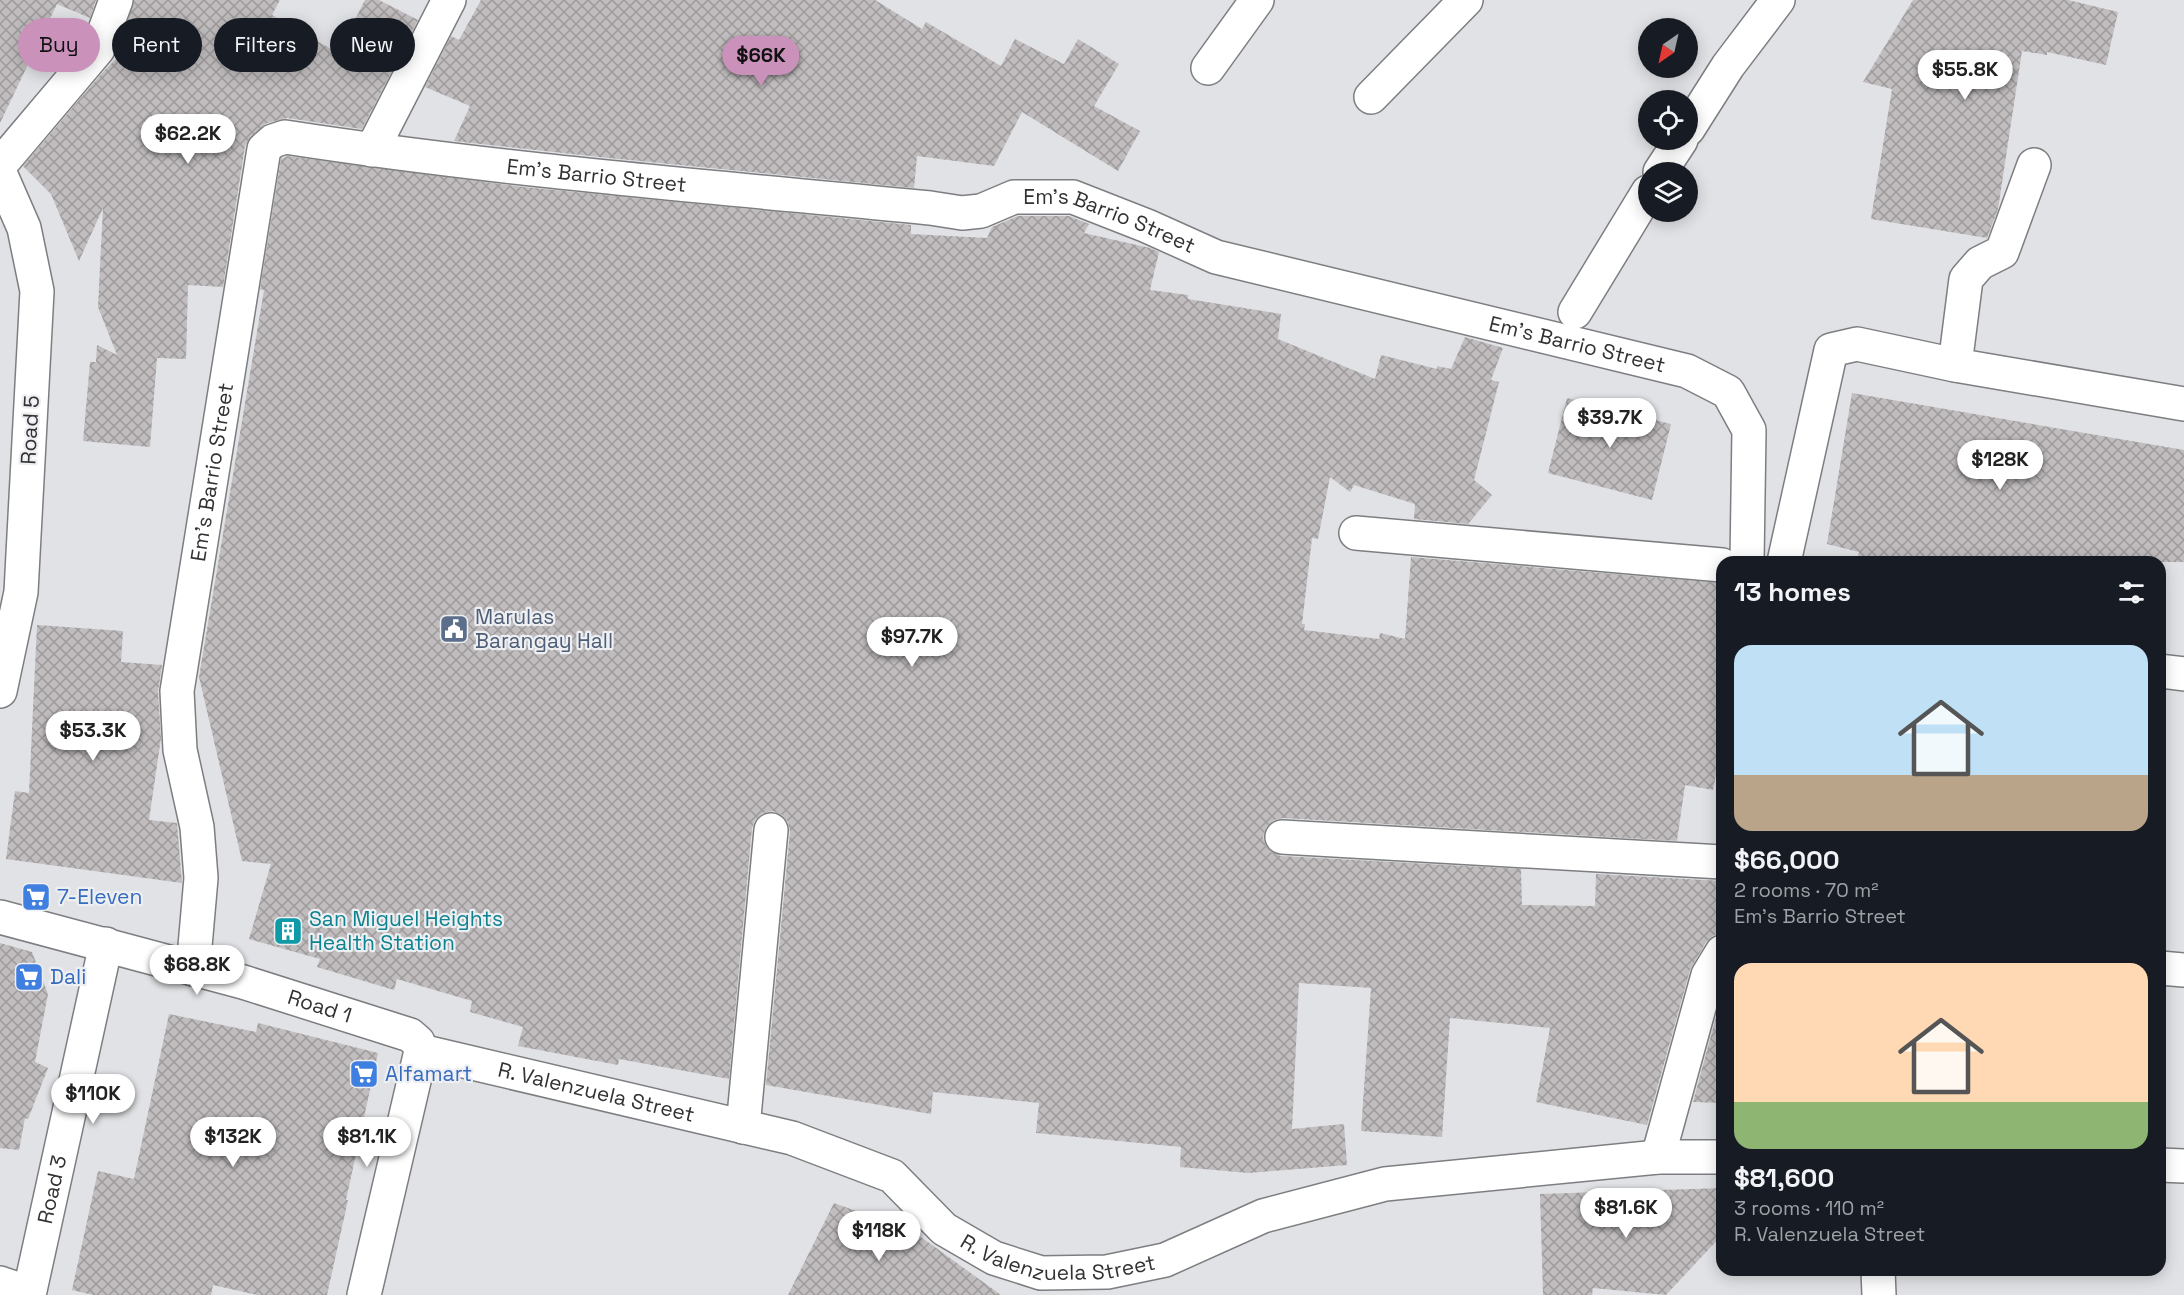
<!DOCTYPE html>
<html lang="en">
<head>
<meta charset="utf-8">
<style>
	body { margin:0; font-family:"Space Grotesk",sans-serif; background:#242831; color:#f1f3f6; height:100vh; display:flex; flex-direction:column; font-size:22px; white-space:nowrap }
	* { box-sizing:border-box; margin:0 }
	p { font-size:20px; color:#9ea1a6 }
	.icon { flex:none; width:33px; height:33px; fill:none; stroke:currentColor; stroke-width:2; stroke-linecap:round; stroke-linejoin:round }
	.map { position:relative; flex:1; overflow:hidden }
	.panel { position:absolute; left:1716px; top:556px; width:450px; height:720px; display:flex; flex-direction:column; background:#171b24; border-radius:18px; box-shadow:0 3px 15px #0003 }
	.panel>* { flex:none }
	.top-card { position:absolute; left:18px; top:18px; width:570px; height:54px; display:flex; gap:12px }
	.needle { width:39px; rotate:214deg }
	.fabs { position:absolute; left:1638px; top:18px; display:grid; gap:12px }
	.fabs a { display:grid; place-items:center; width:60px; height:60px; border-radius:50%; background:#171b24; box-shadow:0 3px 15px #0003; font-size:30px }
	.price { position:absolute; translate:-50% -51px; padding:0 14px; border-radius:21px; background:#fff; color:#222; font-size:20px; line-height:39px; filter:drop-shadow(0 2px 3px #0008) }
	.price::after { content:''; position:absolute; left:50%; top:36px; width:18px; height:14px; margin-left:-9px; background:inherit; clip-path:polygon(0 0,100% 0,50% 100%) }
	.price.on { background:#ca92ba; color:#111 }
	ul { padding:0; list-style:none }
	li { display:grid; align-content:center; gap:12px; height:318px; padding:0 18px }
	li span { display:grid; place-items:center; height:186px; border-radius:18px; color:#555 }
	li>.icon { margin-inline-start:auto }
	span .icon { width:108px; height:108px; fill:#fffc; stroke-width:1 }
	li b { font-size:26px }
	h2 { display:flex; justify-content:space-between; align-items:center; height:72px; padding:0 18px; font-size:26px }
	.chip { padding:0 21px; border-radius:27px; background:#171b24; box-shadow:0 3px 15px #0003; font-size:21px; line-height:54px }
	.chip.on { background:#ca92ba; color:#111 }
	.map>svg:first-child { display:block }
	.building { fill:url(#building-cross-hatch) }
	.lines { fill:none; stroke-linecap:round; stroke-linejoin:round }
	.minor-casing { stroke:#7d7e81; stroke-width:36 }
	.minor { stroke:#fff; stroke-width:33 }
	.labels { text-anchor:middle; stroke-width:4.5; stroke-linejoin:round; paint-order:stroke }
	.street-label { font-size:21px; fill:#323233; stroke:#eeeff3 }
	.service-label { font-size:21px; fill:#4e5e75; stroke:#eeeff3; text-anchor:start }
	.shop-label { font-size:21px; fill:#366cbe; stroke:#eeeff3; text-anchor:start }
	.culture-label { font-size:21px; fill:#0d838f; stroke:#eeeff3; text-anchor:start }
</style>
</head>
<body>
<div class="map">
<svg width="2184" height="1295" viewBox="0 0 2184 1295">
	<defs>
		<pattern id="building-cross-hatch" width="8" height="8" patternUnits="userSpaceOnUse" patternTransform="scale(1.5)"><rect width="8" height="8" fill="#c1bdbe"/><path d="M0 0l8 8M0 8l8-8" fill="none" stroke="#9d9a9b"/></pattern>
	</defs>
	<rect width="100%" height="100%" fill="#e1e2e5"/>
	<!-- building -->
	<g class="building">
		<path d="M0,0H96L90,18L57,4L0,123Z"/>
		<path d="M134,0H280L272,15L338,53L365,0H379L418,20L362,129L287,118L267,123L251,136L245,146L223,287L188,285L186,359L157,358L150,447L83,441L90,362H96L97,345L117,355L98,307L103,208L79,261L51,194L23,166L102,73L137,38L124,33Z"/>
		<path d="M481,0H875L922,29L926,22L1001,66L1015,39L1064,64L1078,39L1119,64L1094,106L1140,131L1118,171L1022,112L994,166L917,156L914,188L609,158L454,141L470,106L425,87L451,36L459,40Z"/>
		<path d="M1913,0H2068L2118,12L2106,65L2047,52V55L2022,51L1998,209L1987,238L1871,219L1892,89L1863,82Z"/>
		<path d="M287,156L524,187L911,225V234L987,238L992,227L1018,216H1069L1089,224L1084,233L1150,248L1159,252L1150,290L1188,295V299L1281,314L1278,339L1375,379L1381,355L1437,369V366L1451,369L1465,337L1503,348L1491,380L1499,382L1474,480L1492,495L1468,524L1414,519L1415,504L1354,485L1350,492L1330,477L1318,539L1312,538L1302,624H1305L1304,630L1379,639L1380,633L1405,639L1411,557L1722,583V743L1713,790L1685,785L1677,841L1283,818L1274,820L1267,826L1263,837L1266,846L1271,852L1281,856L1521,869L1522,905L1595,906L1596,874L1722,881V933L1714,935L1706,942L1690,970L1647,1125L1536,1102L1550,1028L1450,1018L1442,1137L1361,1131L1371,988L1299,983L1292,1129L1344,1124L1347,1165L1249,1173L1180,1167L1181,1147L1036,1133L1039,1103L933,1092L931,1114L766,1085L790,832L788,822L782,815L773,811L763,813L755,820L752,828L729,1079L619,1059L618,1065L518,1046L523,1027L470,1012L472,1001L397,979L394,990L317,967L320,959L249,939L271,864L242,861L199,677L264,290L260,289L281,159Z"/>
		<path d="M1852,393L2184,450V562H1857L1859,552L1827,544Z"/>
		<path d="M1567,398L1671,424L1652,500L1548,473Z"/>
		<path d="M37,625L123,631L121,662L162,665L158,692L161,738L149,820L177,823L182,883L6,859L15,791L29,793Z"/>
		<path d="M0,943L32,952L48,994L35,1062L48,1068L28,1119L25,1118L19,1150L0,1148Z"/>
		<path d="M1722,995V1103L1693,1102Z"/>
		<path d="M169,1014L256,1032L258,1023L378,1053L346,1200H348L327,1295H257L213,1285L211,1295H93L72,1290L98,1171L134,1179Z"/>
		<path d="M1722,1188V1235L1666,1295L1593,1288L1592,1295H1543L1540,1194Z"/>
		<path d="M834,1203L914,1232L1001,1295H788Z"/>
	</g>
	<g class="lines">
		<!-- minor casing -->
		<g class="minor-casing">
			<g id="minor">
				<path d="M1208,68L1257,0"/>
				<path d="M1371,97L1466,0"/>
				<path d="M1688,129L1728,66L1778,0"/>
				<path d="M372,150L449,0"/>
				<path d="M0,165L98,49L116,0"/>
				<path d="M1660,172L1681,140"/>
				<path d="M0,173L24,228L37,291L21,592L0,691"/>
				<path d="M1575,312L1648,192"/>
				<path d="M1955,365L1966,279L1980,263L2002,252L2034,165"/>
				<path d="M1356,533L1722,565"/>
				<path d="M1784,562L1831,350L1857,344L1955,365L2184,404"/>
				<path d="M2160,671L2184,674"/>
				<path d="M1282,837L1722,862"/>
				<path id="s1" d="M0,917L243,982L410,1035L418,1042L421,1051L364,1295"/>
				<path d="M2160,968L2184,970"/>
				<path id="s2" d="M193,969L201,878L197,827L180,750L177,691L264,149L273,141L285,137C499,170 715,187 930,208L962,213L981,211L1014,197H1073L1147,226L1216,257L1687,371L1728,392L1749,430L1747,562"/>
				<path id="s3" d="M421,1051L792,1138L892,1176L944,1229L994,1258L1041,1273L1107,1272L1165,1260L1263,1216L1385,1184L1658,1157H1722"/>
				<path d="M743,1127L771,830"/>
				<path d="M1658,1157L1708,975L1722,952"/>
				<path d="M2160,1165L2184,1166"/>
				<path d="M1878,1270L1879,1295"/>
				<path d="M0,1283L29,1293"/>
				<path id="s4" d="M29,1295L106,944"/>
			</g>
		</g>
		<!-- minor -->
		<use href="#minor" class="minor"/>
	</g>
	<!-- icons -->
	<defs>
		<g id="civic-square" transform="scale(1.5)"><rect x="-9" y="-9" width="18" height="18" rx="4" fill="#5c6f8a" stroke="#eeeff3"/><path d="M-.6-6.5H3V-4.5H.6V-3L4-1V1h2V6H-6V1h2V-1L-.6-3ZM-1.2 2.5V6h2.4V2.5Z" fill="#fff"/></g>
		<g id="supermarket-square" transform="scale(1.5)"><rect x="-9" y="-9" width="18" height="18" rx="4" fill="#3f7fe0" stroke="#eeeff3"/><path d="M-6-5.5h2.5l.6 2H6L4.5 2H-2.5L-4.4-4H-6ZM-1.5 3.2a1.3 1.3 0 1 0 .1 0ZM3 3.2a1.3 1.3 0 1 0 .1 0Z" fill="#fff"/></g>
		<g id="building-square" transform="scale(1.5)"><rect x="-9" y="-9" width="18" height="18" rx="4" fill="#0f9aa8" stroke="#eeeff3"/><path d="M-4-6H4V6H1V3H-1V6H-4ZM-2.5-4.3h1.7v1.8h-1.7ZM.8-4.3h1.7v1.8H.8ZM-2.5-1h1.7V.8h-1.7ZM.8-1h1.7V.8H.8Z" fill="#fff"/></g>
	</defs>
	<g fill-rule="evenodd">
		<use href="#civic-square" x="454" y="629"/>
		<use href="#supermarket-square" x="36" y="897"/>
		<use href="#building-square" x="288" y="931"/>
		<use href="#supermarket-square" x="29" y="977"/>
		<use href="#supermarket-square" x="364" y="1074"/>
	</g>
	<g class="labels">
		<!-- street labels -->
		<g class="street-label">
			<text dy="7" stroke="none"><textPath href="#s2" startOffset="1168">Em’s Barrio Street</textPath></text>
			<text dy="7" stroke="none"><textPath href="#s2" startOffset="1690">Em’s Barrio Street</textPath></text>
			<text dy="7" stroke="none"><textPath href="#s2" startOffset="2176">Em’s Barrio Street</textPath></text>
			<text transform="translate(30 430) rotate(-87)" y="7">Road 5</text>
			<text dy="7" stroke="none"><textPath href="#s2" startOffset="502">Em’s Barrio Street</textPath></text>
			<text dy="7" stroke="none"><textPath href="#s1" startOffset="332">Road 1</textPath></text>
			<text dy="7" stroke="none"><textPath href="#s3" startOffset="180">R. Valenzuela Street</textPath></text>
			<text dy="7" stroke="none"><textPath href="#s4" startOffset="108">Road 3</textPath></text>
			<text dy="7" stroke="none"><textPath href="#s3" startOffset="684">R. Valenzuela Street</textPath></text>
		</g>
		<!-- service labels -->
		<g class="service-label">
			<text x="475" y="624">Marulas<tspan x="475" dy="24">Barangay Hall</tspan></text>
		</g>
		<!-- shop labels -->
		<g class="shop-label">
			<text x="57" y="904">7-Eleven</text>
			<text x="50" y="984">Dali</text>
			<text x="385" y="1081">Alfamart</text>
		</g>
		<!-- culture labels -->
		<g class="culture-label">
			<text x="309" y="926">San Miguel Heights<tspan x="309" dy="24">Health Station</tspan></text>
		</g>
	</g>
</svg>
<div class="fabs">
<a><svg class="needle" viewBox="-14 -14 28 28"><path d="M0-13l5 13h-10z" fill="#e53935"/><path d="M0 13l5-13h-10z" fill="#9ea1a6"/></svg></a>
<a><svg class="icon" aria-label="locate" viewBox="0 0 24 24"><circle cx="12" cy="12" r="6"/><path d="M12 2v4M12 18v4M2 12h4M18 12h4"/></svg></a>
<a><svg class="icon" aria-label="layers" viewBox="0 0 24 24"><path d="M12 4l9 5-9 5-9-5zM3 14l9 5 9-5"/></svg></a>
</div>
<b class="price on" style="left:761px;top:87px">$66K</b>
<b class="price" style="left:1965px;top:101px">$55.8K</b>
<b class="price" style="left:188px;top:165px">$62.2K</b>
<b class="price" style="left:1610px;top:449px">$39.7K</b>
<b class="price" style="left:2000px;top:491px">$128K</b>
<b class="price" style="left:912px;top:668px">$97.7K</b>
<b class="price" style="left:93px;top:762px">$53.3K</b>
<b class="price" style="left:197px;top:996px">$68.8K</b>
<b class="price" style="left:93px;top:1125px">$110K</b>
<b class="price" style="left:233px;top:1168px">$132K</b>
<b class="price" style="left:367px;top:1168px">$81.1K</b>
<b class="price" style="left:1626px;top:1239px">$81.6K</b>
<b class="price" style="left:879px;top:1262px">$118K</b>
<div class="top-card">
<a class="chip on">Buy</a>
<a class="chip">Rent</a>
<a class="chip">Filters</a>
<a class="chip">New</a>
</div>
<section class="panel">
<h2>13 homes<svg class="icon" aria-label="filters" viewBox="0 0 24 24"><path d="M4 7h16M4 17h16"/><circle cx="9" cy="7" r="2"/><circle cx="15" cy="17" r="2"/></svg></h2>
<ul>
<li><span style="background:linear-gradient(#bfe0f5 70%,#b9a48a 0)"><svg class="icon" aria-label="home" viewBox="0 0 24 24"><path d="M3 11l9-7 9 7M6 9v11h12V9"/></svg></span><div><b>$66,000</b><p>2 rooms · 70 m²</p><p>Em’s Barrio Street</p></div></li>
<li><span style="background:linear-gradient(#ffd9b3 75%,#8fb573 0)"><svg class="icon" aria-label="home" viewBox="0 0 24 24"><path d="M3 11l9-7 9 7M6 9v11h12V9"/></svg></span><div><b>$81,600</b><p>3 rooms · 110 m²</p><p>R. Valenzuela Street</p></div></li>
</ul>
</section>
</div>
</body>
</html>
